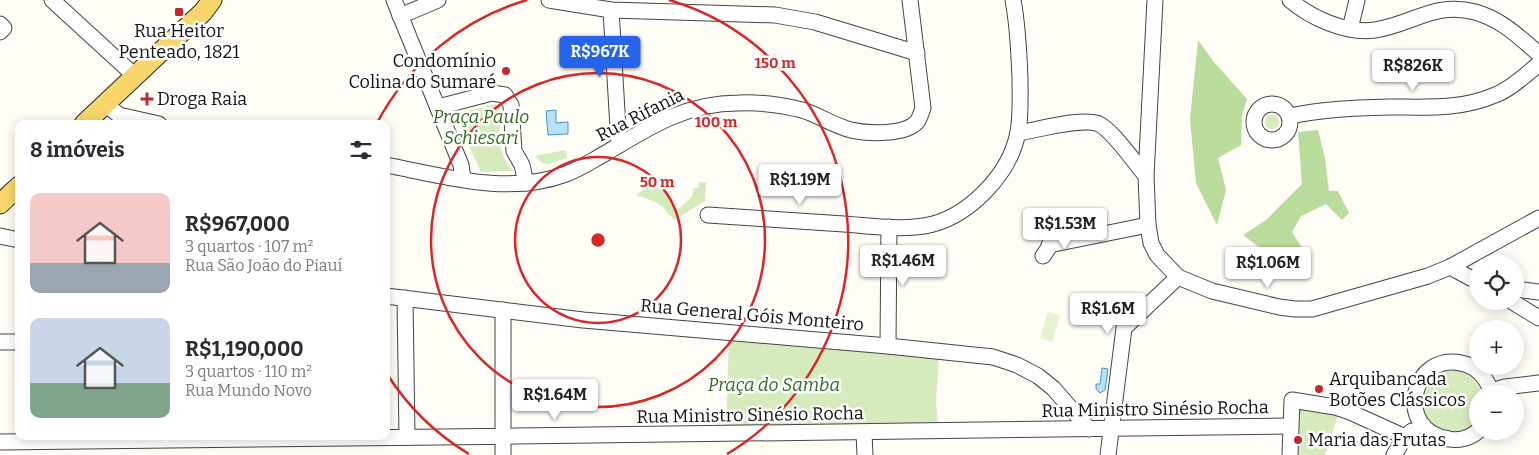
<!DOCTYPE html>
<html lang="pt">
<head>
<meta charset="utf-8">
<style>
	body { margin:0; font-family:Bitter,serif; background:#f2f2f3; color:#2b2b33; height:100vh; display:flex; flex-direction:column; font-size:19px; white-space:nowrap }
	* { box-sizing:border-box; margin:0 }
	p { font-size:16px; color:#7c7c81 }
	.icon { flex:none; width:28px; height:28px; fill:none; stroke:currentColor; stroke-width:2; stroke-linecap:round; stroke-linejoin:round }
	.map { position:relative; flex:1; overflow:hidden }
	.panel { position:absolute; left:15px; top:120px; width:375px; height:320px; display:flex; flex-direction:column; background:#fff; border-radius:10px; box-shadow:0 2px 12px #0003 }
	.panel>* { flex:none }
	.fabs { position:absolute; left:1469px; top:255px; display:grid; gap:10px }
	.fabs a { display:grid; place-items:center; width:55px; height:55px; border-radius:50%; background:#fff; box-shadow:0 2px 12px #0003; font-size:25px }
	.price { position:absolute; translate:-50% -42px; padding:0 11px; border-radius:5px; background:#fff; color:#222; font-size:16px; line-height:32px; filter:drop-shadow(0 1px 2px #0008) }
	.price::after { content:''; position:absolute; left:50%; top:30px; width:15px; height:11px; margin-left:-8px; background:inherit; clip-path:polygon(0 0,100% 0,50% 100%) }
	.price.active { background:#2563eb; color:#fff }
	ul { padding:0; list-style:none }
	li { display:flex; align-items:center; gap:15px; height:125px; padding:0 15px }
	li span { display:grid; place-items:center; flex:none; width:140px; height:100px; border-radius:10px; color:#555 }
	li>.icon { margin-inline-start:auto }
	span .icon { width:60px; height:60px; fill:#fffc; stroke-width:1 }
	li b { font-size:21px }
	h2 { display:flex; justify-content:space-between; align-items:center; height:60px; padding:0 15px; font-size:21px }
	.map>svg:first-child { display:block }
	.green { fill:#d5ebbd }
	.forest { fill:#b9dc9c }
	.pitch { fill:#e6f2cf }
	.water { fill:#b9e0f7; stroke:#3f96cf }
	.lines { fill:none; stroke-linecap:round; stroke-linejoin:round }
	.minor-casing { stroke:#444; stroke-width:17 }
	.major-casing { stroke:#222; stroke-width:21 }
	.minor { stroke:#fff; stroke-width:15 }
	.major { stroke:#f9d66b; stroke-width:19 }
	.ring { fill:none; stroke:#d62828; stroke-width:2.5 }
	.poi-dot { fill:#c4262e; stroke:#fff; stroke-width:2 }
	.labels { text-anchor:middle; stroke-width:5; stroke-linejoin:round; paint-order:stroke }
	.poi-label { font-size:18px; fill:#111; stroke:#fff; text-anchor:start }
	.street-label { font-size:18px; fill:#111; stroke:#fff }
	.park-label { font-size:18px; font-style:italic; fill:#2f6b1f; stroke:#fff }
	.centre { fill:#d62828; stroke:#fff; stroke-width:2.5 }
	.ring-label { font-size:15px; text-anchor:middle; font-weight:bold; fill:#d62828; stroke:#fff; stroke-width:5; stroke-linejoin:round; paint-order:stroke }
</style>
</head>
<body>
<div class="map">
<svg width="1539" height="455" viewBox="0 0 1539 455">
	<rect width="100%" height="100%" fill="#fffdf5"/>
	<!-- green -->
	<g class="green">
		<path d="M495,104L500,107C500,130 496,155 514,171L481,172L457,121L460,113Z"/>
		<circle cx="1272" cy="122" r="7"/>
		<path d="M566,150L567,158L548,164L542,163L535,156Z"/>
		<path d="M658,179L676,211L692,197L694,188H698L699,182L706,183L705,201L674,220L670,215H668C664,203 648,199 636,195Z"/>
		<path d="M729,336L939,355L936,402L938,426L726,431Z"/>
		<path d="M1454,370C1469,373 1477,380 1482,394H1478C1477,401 1479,410 1477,417C1476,423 1469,428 1464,430C1421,446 1401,376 1454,370Z"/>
		<path d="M1294,402L1339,412L1325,455H1292Z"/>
	</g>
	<!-- forest -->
	<g class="forest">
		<path d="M1198,40L1214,62L1247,99L1242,116L1241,145L1218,158L1226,190L1217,225L1196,183L1190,119Z"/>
		<path d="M1318,130L1325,158L1329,191H1338L1349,213L1342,220L1326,204L1301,216L1292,232L1306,254L1280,263L1243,235L1266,220L1302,184L1298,132Z"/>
	</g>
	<!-- pitch -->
	<path class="pitch" d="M1048,312L1060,316L1052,342L1040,338Z"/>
	<!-- water -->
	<g class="water">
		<path d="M556,110V123L568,122V134L548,135L546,111Z"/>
		<path d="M1102,368L1108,369L1105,390L1100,393L1096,389V384H1100Z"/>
	</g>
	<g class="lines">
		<!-- minor casing -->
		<g class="minor-casing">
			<g id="minor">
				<path d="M52,0L135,76"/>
				<path d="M394,0L461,165L463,179"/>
				<path d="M549,0L611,10L775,15L815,22L917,53"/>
				<path d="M1155,0L1146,176L1148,225L1151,243L1157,255L1178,277L1212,291L1279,307L1295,309H1312L1428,276L1450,267L1539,218"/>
				<path d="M1290,0C1311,18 1346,34 1375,30C1411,25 1435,1 1475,12C1501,19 1519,37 1539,54"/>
				<path d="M611,10L619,145"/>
				<path d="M400,16L438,0"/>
				<path d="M0,24L4,28L0,32"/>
				<path d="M1350,29L1357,0"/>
				<circle cx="1272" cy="122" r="18"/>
				<path d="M105,104L119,115L159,124"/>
				<path d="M438,107L492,93L505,95L511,105L514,151L522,165L526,183"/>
				<path d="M1290,116C1323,109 1355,108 1389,107C1425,107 1461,110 1495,95C1511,89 1525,75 1539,64"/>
				<path d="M1018,133C1037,130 1083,117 1099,124C1113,131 1135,163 1146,176"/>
				<path d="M386,165C444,176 508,196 566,174C580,169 593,160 606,153C649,127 686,103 738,103C759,102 782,105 802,110C819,115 834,126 851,130C868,134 905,135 917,122C920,118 921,113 923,108L910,0"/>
				<path d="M708,215C753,218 799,221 844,224C870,226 898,230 924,226C967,219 1010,175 1018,132C1021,115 1020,96 1020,79C1019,52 1018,26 1013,0"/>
				<path d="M0,236L19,240"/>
				<path d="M1049,245L1148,225"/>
				<path d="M1043,256L1062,228"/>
				<path d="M1450,267L1478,282"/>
				<path d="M1515,289L1539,292"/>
				<path d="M386,296L583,320L888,346L993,357L1017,365L1038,376L1053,388L1089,429"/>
				<path d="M405,298L407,437"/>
				<path d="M1511,301L1539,318"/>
				<path d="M0,342H19"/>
				<path d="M888,346L889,227"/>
				<path d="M1491,391L1505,387L1539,383"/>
				<path d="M1478,431C1470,438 1459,441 1449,439C1393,432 1411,348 1465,364C1478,368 1489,380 1491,394"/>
				<path d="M864,433L865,455"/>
				<path d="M0,442C430,436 860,434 1290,426"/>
				<path d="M503,455V310"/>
				<path d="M1108,455L1124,328L1178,277"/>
				<path d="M1290,455L1292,400L1335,407L1350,412L1405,437"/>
				<path d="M1394,455L1405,437L1412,431"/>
			</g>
		</g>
		<!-- major casing -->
		<g class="major-casing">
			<g id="major">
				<path d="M84,124L203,12L212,0"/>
				<path d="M0,204L19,186"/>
			</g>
		</g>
		<!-- minor -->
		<use href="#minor" class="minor"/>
		<!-- major -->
		<use href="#major" class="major"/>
	</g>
	<!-- distance rings -->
	<g class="ring">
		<circle cx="598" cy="240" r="83"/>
		<circle cx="598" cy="240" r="167"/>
		<path d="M469 454A250 250 0 0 1 387 374M377 123A250 250 0 0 1 527 0M669 0A250 250 0 0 1 727 454"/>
	</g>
	<!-- markers -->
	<g class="poi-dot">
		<rect x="174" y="7" width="10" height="10" rx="2.5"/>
		<circle cx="506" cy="71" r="5"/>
		<path d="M144.5 91.5h5v5h5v5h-5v5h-5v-5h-5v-5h5z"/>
		<circle cx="1319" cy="389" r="5"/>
		<circle cx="1298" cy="440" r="5"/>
	</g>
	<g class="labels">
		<!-- poi labels -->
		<g class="poi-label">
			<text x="179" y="37" text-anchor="middle">Rua Heitor<tspan x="179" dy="21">Penteado, 1821</tspan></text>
			<text x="496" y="67" text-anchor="end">Condomínio<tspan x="496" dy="21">Colina do Sumaré</tspan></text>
			<text x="157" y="105">Droga Raia</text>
			<text x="1329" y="385">Arquibancada<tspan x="1329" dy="21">Botões Clássicos</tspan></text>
			<text x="1308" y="446">Maria das Frutas</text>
		</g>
		<!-- street labels -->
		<g class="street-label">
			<text transform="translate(640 115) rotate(-27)" y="6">Rua Rifania</text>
			<text transform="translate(752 315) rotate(5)" y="6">Rua General Góis Monteiro</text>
			<text transform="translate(1155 409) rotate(-1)" y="6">Rua Ministro Sinésio Rocha</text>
			<text transform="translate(750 415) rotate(-1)" y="6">Rua Ministro Sinésio Rocha</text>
		</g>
		<!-- park labels -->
		<g class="park-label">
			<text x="481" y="123">Praça Paulo<tspan x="481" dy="21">Schiesari</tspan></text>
			<text x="774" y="391">Praça do Samba</text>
		</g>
	</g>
	<circle cx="598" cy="240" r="8" class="centre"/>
	<g class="ring-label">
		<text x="775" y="68">150 m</text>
		<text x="716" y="127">100 m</text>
		<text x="657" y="187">50 m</text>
	</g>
</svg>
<div class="fabs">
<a><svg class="icon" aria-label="locate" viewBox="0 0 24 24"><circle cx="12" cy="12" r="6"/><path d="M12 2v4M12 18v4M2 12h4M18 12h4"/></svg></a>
<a>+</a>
<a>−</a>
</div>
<b class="price active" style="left:600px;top:78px">R$967K</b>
<b class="price" style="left:1413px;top:92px">R$826K</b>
<b class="price" style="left:800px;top:206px">R$1.19M</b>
<b class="price" style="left:1065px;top:250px">R$1.53M</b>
<b class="price" style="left:903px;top:287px">R$1.46M</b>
<b class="price" style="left:1268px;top:289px">R$1.06M</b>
<b class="price" style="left:1108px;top:335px">R$1.6M</b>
<b class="price" style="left:555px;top:421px">R$1.64M</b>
<section class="panel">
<h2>8 imóveis<svg class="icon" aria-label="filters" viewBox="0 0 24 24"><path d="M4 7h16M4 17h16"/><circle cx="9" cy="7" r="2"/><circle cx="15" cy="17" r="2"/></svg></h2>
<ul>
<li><span style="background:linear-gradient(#f6c9c9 70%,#9aa5b1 0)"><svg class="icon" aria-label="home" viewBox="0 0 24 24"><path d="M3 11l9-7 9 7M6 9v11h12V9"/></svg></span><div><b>R$967,000</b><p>3 quartos · 107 m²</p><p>Rua São João do Piauí</p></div></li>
<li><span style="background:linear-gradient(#c9d6e8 65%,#7fa58c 0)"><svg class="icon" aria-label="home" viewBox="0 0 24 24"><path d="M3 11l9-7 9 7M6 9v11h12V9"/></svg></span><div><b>R$1,190,000</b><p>3 quartos · 110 m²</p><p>Rua Mundo Novo</p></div></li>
</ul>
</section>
</div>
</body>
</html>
